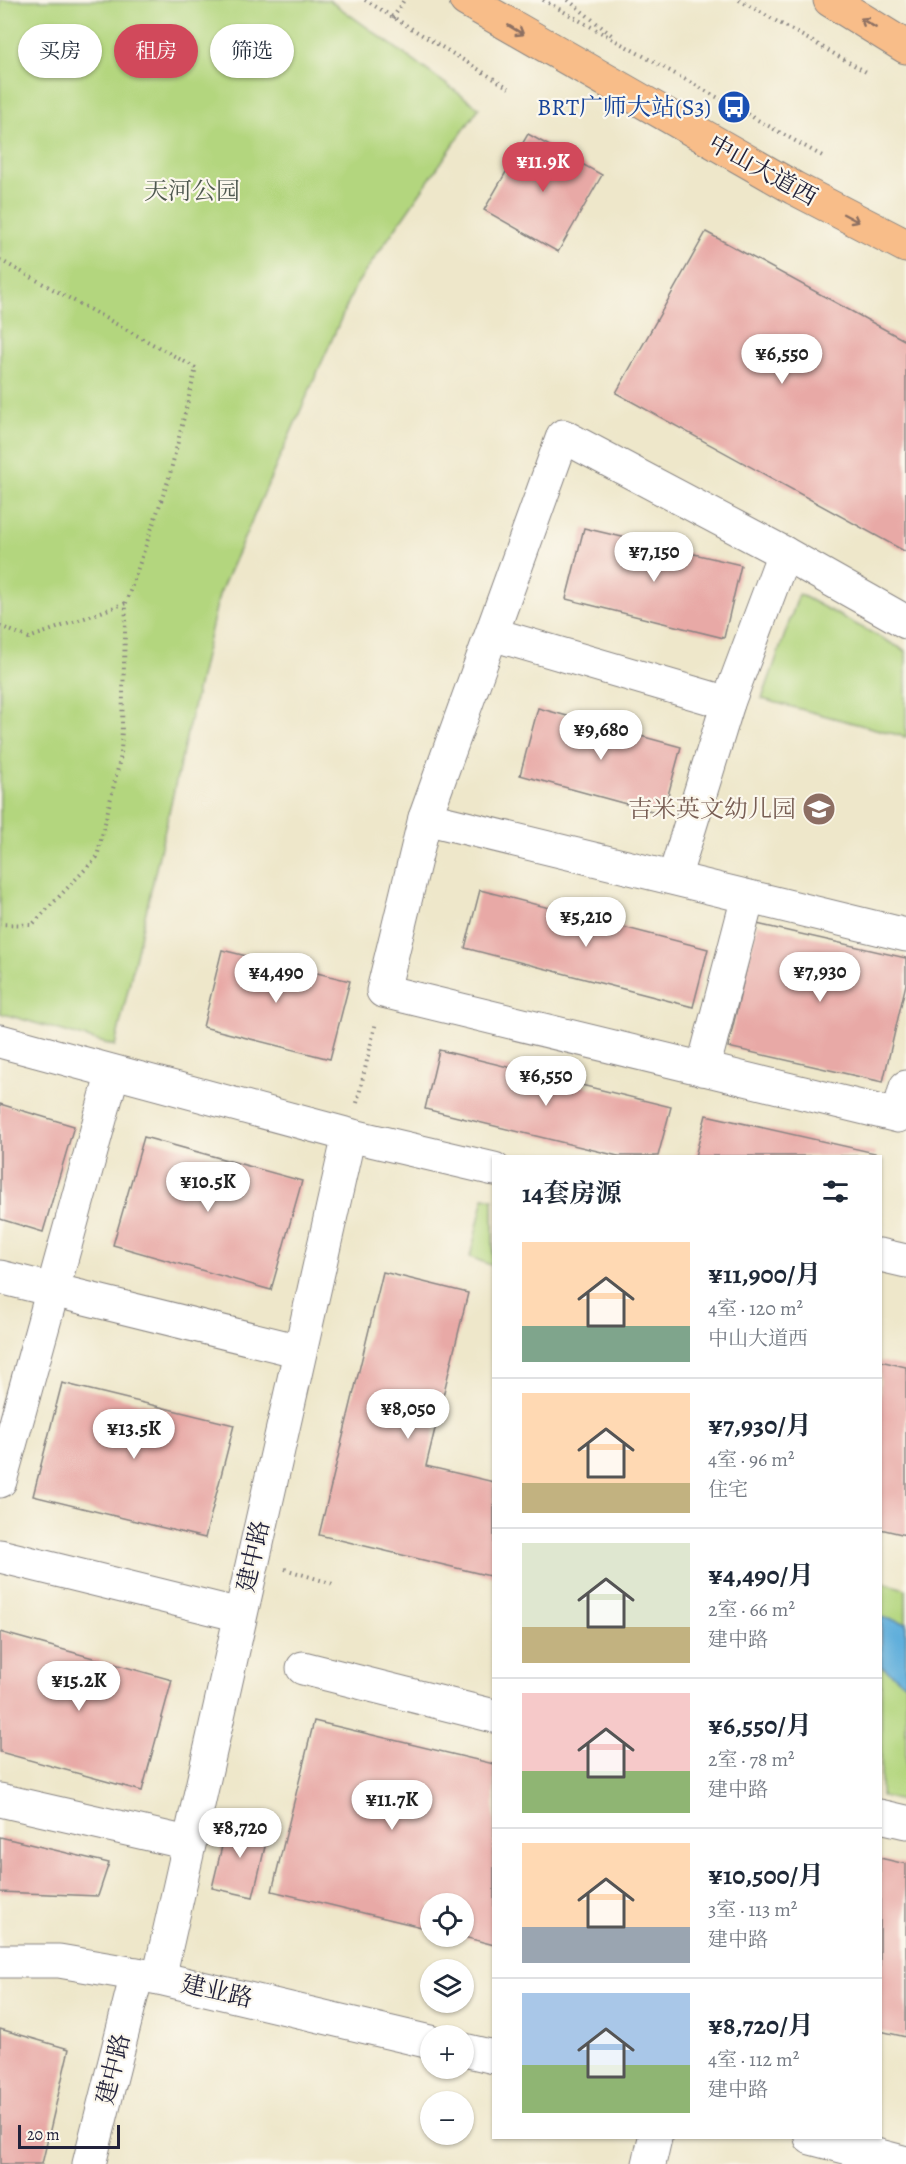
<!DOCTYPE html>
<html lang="zh">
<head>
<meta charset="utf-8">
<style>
	body { margin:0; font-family:Alegreya,"Noto Serif SC",serif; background:#f2f2f3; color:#1f2937; height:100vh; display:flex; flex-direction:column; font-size:22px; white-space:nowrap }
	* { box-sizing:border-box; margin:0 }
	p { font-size:20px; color:#747a83 }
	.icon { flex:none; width:33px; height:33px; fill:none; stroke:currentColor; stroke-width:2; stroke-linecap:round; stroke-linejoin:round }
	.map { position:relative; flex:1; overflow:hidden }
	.side { position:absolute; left:492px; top:1155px; width:390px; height:984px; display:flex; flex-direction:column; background:#fff; border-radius:0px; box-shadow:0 2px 4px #0004 }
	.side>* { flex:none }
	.banner { position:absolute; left:18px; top:24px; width:384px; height:54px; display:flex; gap:12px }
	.controls { position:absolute; left:420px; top:1893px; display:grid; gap:12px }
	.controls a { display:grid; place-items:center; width:54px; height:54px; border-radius:50%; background:#fff; box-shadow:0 2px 4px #0004; font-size:30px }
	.scale { position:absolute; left:18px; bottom:15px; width:102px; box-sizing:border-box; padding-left:6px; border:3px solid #22223b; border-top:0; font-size:16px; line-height:21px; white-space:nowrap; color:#22223b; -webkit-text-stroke:4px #fbf7ec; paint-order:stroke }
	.price { position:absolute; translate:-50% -51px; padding:0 14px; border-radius:21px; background:#fff; color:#222; font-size:20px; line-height:39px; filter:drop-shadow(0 2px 3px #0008) }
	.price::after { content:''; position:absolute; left:50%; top:36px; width:18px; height:14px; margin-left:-9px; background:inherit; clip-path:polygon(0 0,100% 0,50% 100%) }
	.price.current { background:#d1495b; color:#fff }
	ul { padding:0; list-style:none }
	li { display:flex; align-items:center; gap:18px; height:150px; padding:0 30px }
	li+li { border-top:2px solid #e0e1e3 }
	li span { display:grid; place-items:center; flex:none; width:168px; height:120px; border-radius:0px; color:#555 }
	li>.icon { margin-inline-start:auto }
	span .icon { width:72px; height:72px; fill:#fffc; stroke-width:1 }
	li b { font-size:26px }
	h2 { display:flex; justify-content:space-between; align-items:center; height:72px; padding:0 30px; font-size:26px }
	.chip { padding:0 21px; border-radius:27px; background:#fff; box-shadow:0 2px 4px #0004; font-size:21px; line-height:54px }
	.chip.current { background:#d1495b; color:#fff }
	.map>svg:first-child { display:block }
	.green { fill:#b3d67e; stroke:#6a7c5c; stroke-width:1.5 }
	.water { fill:#61afdb; stroke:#42688b; stroke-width:1.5 }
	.building { fill:#e8a9a6 }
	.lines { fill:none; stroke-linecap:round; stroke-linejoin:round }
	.minor-casing { stroke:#888482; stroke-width:35 }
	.highway-casing { stroke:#888482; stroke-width:35 }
	.path { stroke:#888482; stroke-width:4; stroke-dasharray:1.5 4.5; stroke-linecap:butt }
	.minor { stroke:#fff; stroke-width:33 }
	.highway { stroke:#f8bd89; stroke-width:33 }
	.oneway { stroke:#8d7062 }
	.labels { text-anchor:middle; stroke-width:4.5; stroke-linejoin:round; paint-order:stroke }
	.transit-label { font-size:24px; fill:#164399; stroke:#fbf7ec; text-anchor:end }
	.street-label { font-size:24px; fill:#22223b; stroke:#fbf7ec }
	.park-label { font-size:24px; fill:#4e584f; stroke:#fbf7ec }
	.education-label { font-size:24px; fill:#785e54; stroke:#fbf7ec; text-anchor:end }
</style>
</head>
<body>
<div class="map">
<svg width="906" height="2164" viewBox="0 0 906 2164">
	<rect width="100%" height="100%" fill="#fbf7ec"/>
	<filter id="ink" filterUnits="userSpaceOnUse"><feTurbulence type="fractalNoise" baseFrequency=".0167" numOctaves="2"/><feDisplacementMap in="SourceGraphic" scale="12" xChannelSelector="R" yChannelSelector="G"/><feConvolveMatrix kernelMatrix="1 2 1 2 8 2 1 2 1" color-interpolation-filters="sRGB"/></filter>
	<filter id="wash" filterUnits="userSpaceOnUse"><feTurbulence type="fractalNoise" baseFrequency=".008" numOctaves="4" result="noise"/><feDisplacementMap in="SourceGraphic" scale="24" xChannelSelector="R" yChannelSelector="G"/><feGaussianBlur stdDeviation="1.35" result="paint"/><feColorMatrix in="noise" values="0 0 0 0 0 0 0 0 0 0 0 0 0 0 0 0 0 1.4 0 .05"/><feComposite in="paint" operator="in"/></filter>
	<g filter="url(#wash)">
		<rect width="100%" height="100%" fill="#eee7ca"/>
		<!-- green -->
		<g class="green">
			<path d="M0,0H329L479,108L356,285L219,595L115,1046L0,1013Z"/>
			<path d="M799,594L906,651V737L762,699Z"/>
			<path d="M484,1197L493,1199V1266L470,1257Z"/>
			<path d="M881,1582L906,1589V1802L881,1796Z"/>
		</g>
		<!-- water -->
		<path class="water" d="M881,1617L906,1623V1684L881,1666Z"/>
		<g id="blocks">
			<!-- building -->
			<g class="building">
				<path d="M528,134L602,175L558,252L484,210Z"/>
				<path d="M706,232L906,341V552L616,393Z"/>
				<path d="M584,528L741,565L724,638L566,599Z"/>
				<path d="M538,708L681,747L663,814L520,775Z"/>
				<path d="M480,890L708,949L693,1007L465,948Z"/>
				<path d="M757,924L906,958V984L883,1082L728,1047Z"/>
				<path d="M222,950L350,981L330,1059L203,1027Z"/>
				<path d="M439,1050L671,1107L658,1156H618L425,1109Z"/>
				<path d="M0,1104L74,1126L43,1232L0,1219Z"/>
				<path d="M706,1115L875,1153V1156H695Z"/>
				<path d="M144,1137L302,1181L271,1290L113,1245Z"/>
				<path d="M383,1272L468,1293L426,1466L494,1482V1577L319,1535Z"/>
				<path d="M880,1361L906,1367V1535L880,1529Z"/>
				<path d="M62,1383L234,1425L205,1538L33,1496Z"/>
				<path d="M0,1632L172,1680L142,1791L0,1752Z"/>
				<path d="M314,1721L494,1764V1945L464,1937V1904H430V1929L272,1891Z"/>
				<path d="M228,1821L269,1830L253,1897L212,1888Z"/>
				<path d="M0,1837L109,1863L98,1896L0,1892Z"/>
				<path d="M880,1858L906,1864V2037L880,2031Z"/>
				<path d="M0,2029L69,2049L42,2164H0Z"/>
			</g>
		</g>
	</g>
	<g filter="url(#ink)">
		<use href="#blocks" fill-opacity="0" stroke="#888482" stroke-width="1.5"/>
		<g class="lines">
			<!-- minor casing -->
			<g class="minor-casing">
				<g id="minor">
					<path d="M906,622L784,553L563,436L425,818L383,991L898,1116L906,1087"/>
					<path d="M492,634L728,703"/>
					<path d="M425,818L906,935"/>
					<path d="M674,878L728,703L784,553"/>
					<path d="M0,1041L349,1135L494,1169"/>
					<path d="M703,1069L748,897"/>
					<path d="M880,1255L906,1261"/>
					<path d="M0,1277L300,1351"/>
					<path d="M0,1481L113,1072"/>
					<path d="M0,1556L240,1615"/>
					<path d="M303,1668L494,1716"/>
					<path d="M0,1800L188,1843"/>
					<path d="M880,1816L906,1822"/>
					<path d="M0,1961H59L159,1978L430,2042"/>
					<path d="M159,1978L349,1135"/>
					<path d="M464,2050L494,2057"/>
					<path d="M811,2138L906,2163"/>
					<path d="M89,2164L137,1974"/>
					<path d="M649,2164L655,2138"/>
				</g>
			</g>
			<!-- highway casing -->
			<g class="highway-casing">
				<g id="highway">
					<path d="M466,0L794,188L906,246"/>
					<path d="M830,0L906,47"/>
				</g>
			</g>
			<!-- path -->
			<g class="path">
				<path d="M365,0L509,88"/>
				<path d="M543,0L824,157"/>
				<path d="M568,0L614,37"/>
				<path d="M739,0L868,73"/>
				<path d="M393,18L404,0"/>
				<path d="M0,260L196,368L169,478L126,603L121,755L97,857L32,925L0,924"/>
				<path d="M0,626L29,638L126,603"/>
				<path d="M357,1103L376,1022"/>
				<path d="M285,1569L333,1584"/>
			</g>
			<!-- minor -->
			<use href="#minor" class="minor"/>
			<!-- highway -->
			<use href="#highway" class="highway"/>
		</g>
		<!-- one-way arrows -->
		<defs><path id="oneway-shaft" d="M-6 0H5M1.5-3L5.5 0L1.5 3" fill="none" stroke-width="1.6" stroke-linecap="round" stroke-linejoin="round" transform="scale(1.5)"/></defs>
		<g class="oneway">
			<use href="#oneway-shaft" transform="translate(868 23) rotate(-149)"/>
			<use href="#oneway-shaft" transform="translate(516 30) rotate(31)"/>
			<use href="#oneway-shaft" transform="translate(851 218) rotate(28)"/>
		</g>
	</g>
	<!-- icons -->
	<defs>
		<g id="bus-disc" transform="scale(1.725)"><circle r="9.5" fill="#1a4fb4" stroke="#fbf7ec"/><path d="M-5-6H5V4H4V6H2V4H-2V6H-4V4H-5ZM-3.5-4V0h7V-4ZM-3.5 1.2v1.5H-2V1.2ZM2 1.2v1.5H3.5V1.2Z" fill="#fff"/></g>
		<g id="school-disc" transform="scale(1.725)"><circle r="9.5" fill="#8d6e63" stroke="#fbf7ec"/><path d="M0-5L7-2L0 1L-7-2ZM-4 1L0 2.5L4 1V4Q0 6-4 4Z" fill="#fff"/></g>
	</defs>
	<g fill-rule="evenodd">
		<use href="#bus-disc" x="734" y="107"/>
		<use href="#school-disc" x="819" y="809"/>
	</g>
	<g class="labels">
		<!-- transit labels -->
		<g class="transit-label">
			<text x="711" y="115">BRT广师大站(S3)</text>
		</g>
		<!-- street labels -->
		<g class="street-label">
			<text transform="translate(763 170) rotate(29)" y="8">中山大道西</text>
			<text transform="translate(253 1556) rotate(-77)" y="8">建中路</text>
			<text transform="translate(217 1991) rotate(13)" y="8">建业路</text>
			<text transform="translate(113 2069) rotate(-76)" y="8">建中路</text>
		</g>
		<!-- park labels -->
		<g class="park-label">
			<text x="192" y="199">天河公园</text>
		</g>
		<!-- education labels -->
		<g class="education-label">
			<text x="796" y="817">吉米英文幼儿园</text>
		</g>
	</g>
</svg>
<div class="controls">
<a><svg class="icon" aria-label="locate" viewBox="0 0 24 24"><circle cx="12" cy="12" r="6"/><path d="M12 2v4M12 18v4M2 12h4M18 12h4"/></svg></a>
<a><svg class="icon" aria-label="layers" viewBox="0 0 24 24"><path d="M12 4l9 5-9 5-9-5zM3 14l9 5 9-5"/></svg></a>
<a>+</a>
<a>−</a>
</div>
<div class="scale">20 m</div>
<b class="price current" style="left:543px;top:193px">¥11.9K</b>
<b class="price" style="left:782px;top:385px">¥6,550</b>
<b class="price" style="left:654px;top:583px">¥7,150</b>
<b class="price" style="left:601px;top:761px">¥9,680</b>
<b class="price" style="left:586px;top:948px">¥5,210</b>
<b class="price" style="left:820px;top:1003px">¥7,930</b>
<b class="price" style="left:276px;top:1004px">¥4,490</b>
<b class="price" style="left:546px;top:1107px">¥6,550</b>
<b class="price" style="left:208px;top:1213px">¥10.5K</b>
<b class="price" style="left:408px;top:1440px">¥8,050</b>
<b class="price" style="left:134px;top:1460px">¥13.5K</b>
<b class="price" style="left:79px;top:1712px">¥15.2K</b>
<b class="price" style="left:392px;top:1831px">¥11.7K</b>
<b class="price" style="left:240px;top:1859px">¥8,720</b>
<div class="banner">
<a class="chip">买房</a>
<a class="chip current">租房</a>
<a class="chip">筛选</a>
</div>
<section class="side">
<h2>14套房源<svg class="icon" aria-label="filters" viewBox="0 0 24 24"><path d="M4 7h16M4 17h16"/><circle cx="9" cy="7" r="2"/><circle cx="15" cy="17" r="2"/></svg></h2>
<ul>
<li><span style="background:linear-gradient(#ffd9b3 70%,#7fa58c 0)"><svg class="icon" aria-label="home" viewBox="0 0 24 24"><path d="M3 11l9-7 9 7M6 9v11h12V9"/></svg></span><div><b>¥11,900/月</b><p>4室 · 120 m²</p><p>中山大道西</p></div></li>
<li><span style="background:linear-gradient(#ffd9b3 75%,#c2b280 0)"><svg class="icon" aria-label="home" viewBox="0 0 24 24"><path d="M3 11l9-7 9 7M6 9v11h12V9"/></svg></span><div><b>¥7,930/月</b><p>4室 · 96 m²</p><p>住宅</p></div></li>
<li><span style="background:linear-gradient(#dfe7d0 70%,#c2b280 0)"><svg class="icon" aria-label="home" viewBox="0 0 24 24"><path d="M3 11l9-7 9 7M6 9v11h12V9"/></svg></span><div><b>¥4,490/月</b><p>2室 · 66 m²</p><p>建中路</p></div></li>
<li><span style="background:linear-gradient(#f6c9c9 65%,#8fb573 0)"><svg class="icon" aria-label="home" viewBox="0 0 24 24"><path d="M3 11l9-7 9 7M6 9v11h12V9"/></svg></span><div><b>¥6,550/月</b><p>2室 · 78 m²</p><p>建中路</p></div></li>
<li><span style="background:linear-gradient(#ffd9b3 70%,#9aa5b1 0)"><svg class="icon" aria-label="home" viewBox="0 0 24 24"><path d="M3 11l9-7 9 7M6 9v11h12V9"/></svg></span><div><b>¥10,500/月</b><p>3室 · 113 m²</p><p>建中路</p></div></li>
<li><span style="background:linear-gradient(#a9c7e8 60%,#8fb573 0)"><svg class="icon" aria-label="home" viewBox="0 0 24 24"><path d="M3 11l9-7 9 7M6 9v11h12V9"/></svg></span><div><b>¥8,720/月</b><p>4室 · 112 m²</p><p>建中路</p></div></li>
</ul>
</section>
</div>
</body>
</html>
